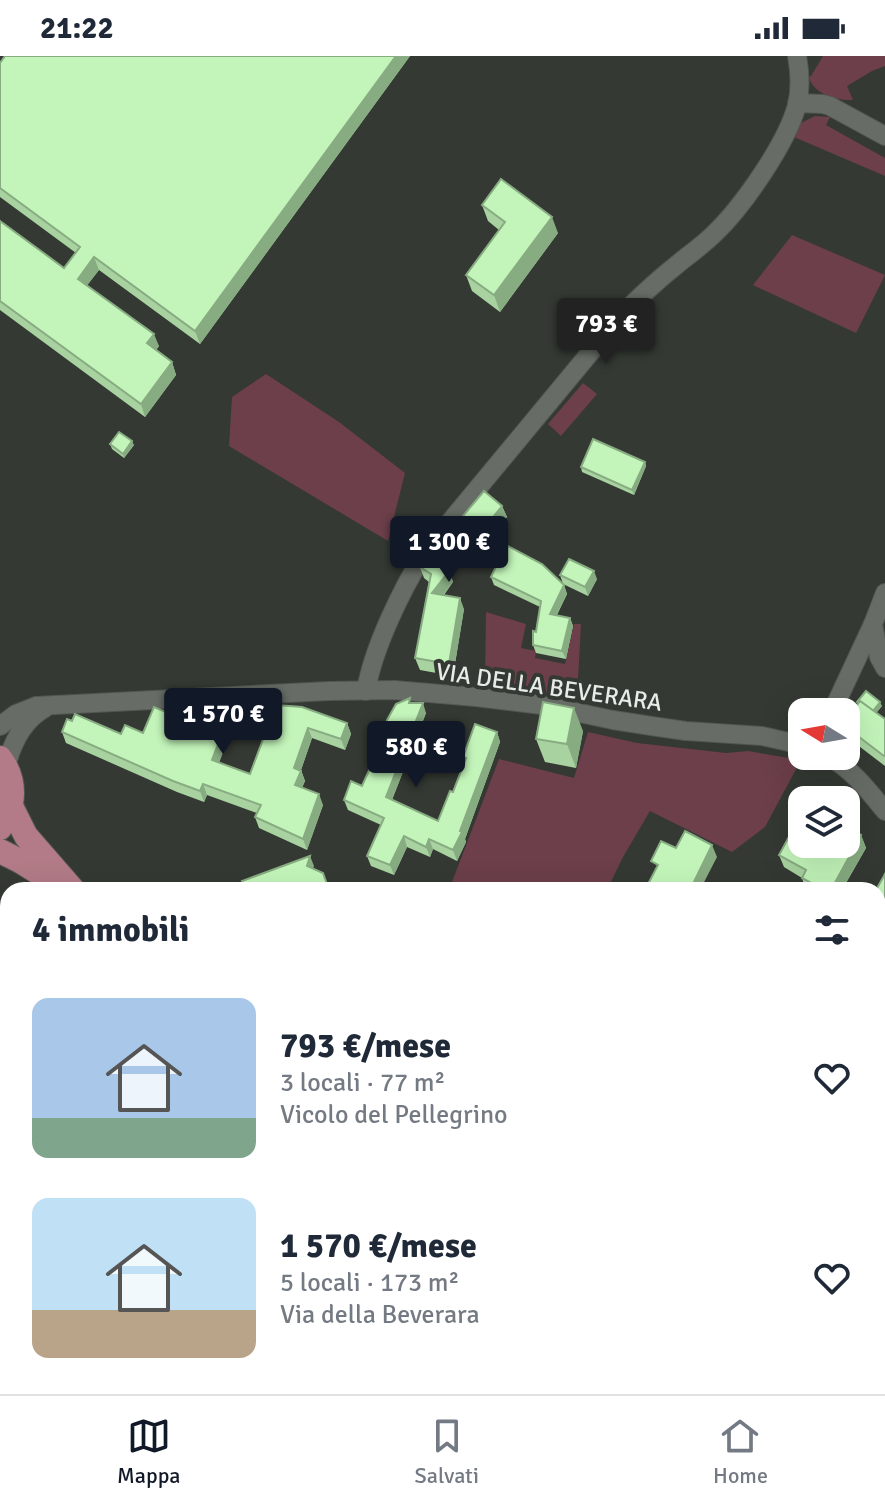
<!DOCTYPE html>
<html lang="it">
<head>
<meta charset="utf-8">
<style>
	body { margin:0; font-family:Signika,sans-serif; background:#f6f6f7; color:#1f2937; height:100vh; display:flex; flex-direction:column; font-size:30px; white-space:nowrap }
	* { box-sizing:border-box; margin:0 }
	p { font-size:26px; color:#747a83 }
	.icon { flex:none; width:44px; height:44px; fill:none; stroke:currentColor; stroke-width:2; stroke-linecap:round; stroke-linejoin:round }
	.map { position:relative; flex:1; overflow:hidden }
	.drawer { position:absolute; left:0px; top:826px; width:886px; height:512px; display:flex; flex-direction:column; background:#fff; border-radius:24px 24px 0 0; box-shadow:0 8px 32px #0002 }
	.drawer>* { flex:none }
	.needle { width:52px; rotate:281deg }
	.tools { position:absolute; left:788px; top:642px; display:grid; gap:16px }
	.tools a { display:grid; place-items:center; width:72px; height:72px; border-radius:16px; background:#fff; box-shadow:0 8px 32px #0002; font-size:40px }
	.price { position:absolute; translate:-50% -68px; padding:0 18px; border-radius:8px; background:#111827; color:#fff; font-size:26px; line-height:52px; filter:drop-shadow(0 2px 4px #0008) }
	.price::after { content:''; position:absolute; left:50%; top:48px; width:24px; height:18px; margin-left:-12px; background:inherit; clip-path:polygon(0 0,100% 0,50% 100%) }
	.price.selected { background:#222; color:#fff }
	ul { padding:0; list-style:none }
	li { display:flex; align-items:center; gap:24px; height:200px; padding:0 32px }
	li span { display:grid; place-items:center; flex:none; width:224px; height:160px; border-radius:16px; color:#555 }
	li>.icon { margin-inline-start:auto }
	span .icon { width:96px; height:96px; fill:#fffc; stroke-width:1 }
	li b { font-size:34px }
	h2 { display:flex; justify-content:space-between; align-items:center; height:96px; padding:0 32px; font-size:34px }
	.status { display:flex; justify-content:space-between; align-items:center; height:56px; padding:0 40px; background:#fff; direction:ltr }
	.status svg { height:22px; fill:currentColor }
	.dock { display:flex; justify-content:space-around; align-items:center; height:112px; border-top:2px solid #e0e1e3; background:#fff; font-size:22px; color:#747a83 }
	.dock a { display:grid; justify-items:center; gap:4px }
	.dock .selected { color:#111827 }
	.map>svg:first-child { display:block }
	.green { fill:#6c3f4a }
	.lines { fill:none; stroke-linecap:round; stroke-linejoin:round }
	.street-casing { stroke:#515650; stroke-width:20 }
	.primary-casing { stroke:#515650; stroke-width:26 }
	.street { stroke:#676d66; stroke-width:18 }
	.primary { stroke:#b27b87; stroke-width:24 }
	.rail { stroke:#c0c4c0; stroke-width:5; stroke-dasharray:4 8; stroke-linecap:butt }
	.wall { fill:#a8d3a0 }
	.shaded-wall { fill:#88ac82 }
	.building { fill:#c3f5ba; stroke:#88ac82; stroke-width:2 }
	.labels { text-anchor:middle; stroke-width:8; stroke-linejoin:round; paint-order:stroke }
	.street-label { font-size:24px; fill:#e8ece8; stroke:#343933 }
</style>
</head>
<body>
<div class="status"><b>21:22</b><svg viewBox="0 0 49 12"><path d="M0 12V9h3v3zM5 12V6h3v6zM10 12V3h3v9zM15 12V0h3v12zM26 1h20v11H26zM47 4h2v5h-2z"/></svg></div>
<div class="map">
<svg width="885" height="1338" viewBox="0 0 885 1338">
	<rect width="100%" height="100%" fill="#343933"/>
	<!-- green -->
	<g class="green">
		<path d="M823,0H885V10L872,15L847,30L853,44C837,45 813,38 809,21L811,20Z"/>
		<path d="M815,60L830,61L826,69L885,102V120L794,81L797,69Z"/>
		<path d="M792,179L885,219L856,277L753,229Z"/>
		<path d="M266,318L339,366L405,417L388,485L229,390L232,341Z"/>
		<path d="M583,327L597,338L561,380L548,368Z"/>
		<path d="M486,556L526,568L521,592L536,595L535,602L565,608L574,568H581L577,642L485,628Z"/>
		<path d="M588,676L637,687L726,697L748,695L801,704L765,771L732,796L650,755L623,801L607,834H449L499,703L574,722Z"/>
		<path d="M878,1240L885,1243V1338H797L801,1330H878Z"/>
	</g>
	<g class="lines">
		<!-- street casing -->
		<g class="street-casing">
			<g id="street">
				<path d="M797,47L823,48L830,50L885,80"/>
				<path d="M885,537L873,568L879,601L885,612"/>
				<path d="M366,635C373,592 402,533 425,496L623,257C639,242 655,226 673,212C687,200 702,190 715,177C743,150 787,87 797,49C801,32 800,16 797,0"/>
				<path d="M832,656L873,568"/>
				<path d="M0,670L16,658L36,650L329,635L394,634L476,641L542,649L613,664L658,671L686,675L762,680L802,689"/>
				<path d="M827,700C851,712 868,734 885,755"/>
				<path d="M6,711C12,687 23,664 45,652"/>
				<path d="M878,1058L885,1061"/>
			</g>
		</g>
		<!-- primary casing -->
		<g class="primary-casing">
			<g id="primary">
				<path d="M0,702C16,723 16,750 0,772"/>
				<path d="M11,750L26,780L73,834"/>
				<path d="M0,795L20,805L57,828"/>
				<path d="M878,1216L885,1219"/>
			</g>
		</g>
		<!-- street -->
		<use href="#street" class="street"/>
		<!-- primary -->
		<use href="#primary" class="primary"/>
		<!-- rail -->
		<path class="rail" d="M0,1319L8,1328"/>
	</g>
	<!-- wall -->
	<g class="wall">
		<path d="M410,0L200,288L99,214L87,229L159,290L156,294L172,306L176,319L145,361L0,254V165L64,212L76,197L0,141V7Z"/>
		<path d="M482,149L558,177L500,256L472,235L466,219L499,174L488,165Z"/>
		<path d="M110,388L134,389L124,402L112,393Z"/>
		<path d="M645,406L646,410L634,439L582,416L581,411Z"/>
		<path d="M502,450L507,461L479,495L471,489L450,517L453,526L444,539L464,553L453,620L420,614L415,602L429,526L424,522L420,511Z"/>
		<path d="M560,519L597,523L588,540L563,528Z"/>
		<path d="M491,521L564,529L567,538L557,559L570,562L573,570L566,603L536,597L533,589L540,551L494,529Z"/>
		<path d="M857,646L882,650L876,657L885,663V710L847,681L846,664L858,648Z"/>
		<path d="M411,647L426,657L392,744L438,765L453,736L465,706L463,701L497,676L500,686L465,783L466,786L457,805L433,793L430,801L407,791L394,819L371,810L367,800L381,769L348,754L344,744L362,730Z"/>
		<path d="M207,658L233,670L219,706L250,718L264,680L256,679L252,668L347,667L351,678L345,694L312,682L301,714L305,725L302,732L323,749L307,794L259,772L255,761L257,757L207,739L204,746L177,736L66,687L62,676L121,678L143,677L192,667Z"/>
		<path d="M583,675L576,712L545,706L536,683Z"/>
		<path d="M861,779L866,792L842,834H806L802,822L784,811L779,799Z"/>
		<path d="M885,818V883L878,879V834Z"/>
		<path d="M885,970V1006L884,1004L879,1001L878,998V984Z"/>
	</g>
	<!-- shaded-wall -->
	<g class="shaded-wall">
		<path d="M396,0H410L200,288L195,275Z"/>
		<path d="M552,161L558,177L500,256L494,239Z"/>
		<path d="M94,201L99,214L83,235L78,223Z"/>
		<path d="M154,278L159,290L152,300L147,287Z"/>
		<path d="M172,306L176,319L145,361L141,348Z"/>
		<path d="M132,385L134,389L124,402L123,398Z"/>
		<path d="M645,406L646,410L634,439L632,434Z"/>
		<path d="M502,450L507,461L479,495L475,484Z"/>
		<path d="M467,477L471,489L450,517L453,526L436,548L432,537L443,510Z"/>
		<path d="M594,515L597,523L588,540L585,531Z"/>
		<path d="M564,529L567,538L553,566L550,558Z"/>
		<path d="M460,542L464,553L453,620L449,608Z"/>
		<path d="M570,562L573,570L566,603L562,595Z"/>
		<path d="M880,646L882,650L873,661L872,657Z"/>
		<path d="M423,647L426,657L389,751L386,741Z"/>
		<path d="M574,652L583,675L576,712L567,688Z"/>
		<path d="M229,659L233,670L216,715L212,704Z"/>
		<path d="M347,667L351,678L345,694L341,683Z"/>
		<path d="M308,672L312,682L299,720L301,715L305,725L298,740L295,729L294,712Z"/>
		<path d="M497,676L500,686L465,783L466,786L457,805L453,794Z"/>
		<path d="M203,728L207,739L204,746L200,735Z"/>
		<path d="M319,738L323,749L307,794L303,783Z"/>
		<path d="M861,779L866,792L842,834H831Z"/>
		<path d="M404,780L407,791L394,819L390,809Z"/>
		<path d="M429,783L433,793L430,801L426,791Z"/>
		<path d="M712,789L717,801L700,834H690Z"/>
		<path d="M310,800L314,810L310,820L307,810Z"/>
	</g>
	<!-- building -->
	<g class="building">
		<path d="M5,0H396L195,275L94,201L78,223L154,278L147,287L172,306L141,348L0,245V165L64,212L80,191L0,132V7Z"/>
		<path d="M501,123L552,161L494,239L466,219L505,166L482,149Z"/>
		<path d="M119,376L132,385L123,398L110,388Z"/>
		<path d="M593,383L645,406L632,434L581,411Z"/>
		<path d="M484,435L502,450L475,484L467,477L443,510L449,515L432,537L460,542L449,608L415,602L431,518L420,511Z"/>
		<path d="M506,489L542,508L564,529L550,558L570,562L562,595L533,589V575L536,576L541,545L491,521Z"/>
		<path d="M569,503L594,515L585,531L560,519Z"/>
		<path d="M866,635L880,646L873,655L860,645L858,647L857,646Z"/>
		<path d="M410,642L409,647H423L386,741L438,765L450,735L453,736L466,702L463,701L475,668L497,676L460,775L462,776L453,794L429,783L426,791L404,780L390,809L367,800L384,762L344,744L351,725L362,730L372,708H374L382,687L387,664L396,648Z"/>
		<path d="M860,645L885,663V698L884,700L846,671V664Z"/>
		<path d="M543,646L574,652L567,688L536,683Z"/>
		<path d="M263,648L302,651L347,667L341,683L308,672L294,712L301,715L295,729L319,738L303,783L255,761L261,749L203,728L200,735L173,725L62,676L67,663L72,665L75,658L121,678L125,669L143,677L154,651L192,667L197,654L207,658L210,652L229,659L212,704L250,718L268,670L252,668L254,650H263Z"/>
		<path d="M802,757V788H846V771L861,779L831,834H824L802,822L806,814L779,799Z"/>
		<path d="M685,775L712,789L690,834H645L658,809L651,805L661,785L676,792Z"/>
		<path d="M310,800L307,810L323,817L329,834H246L242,825Z"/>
		<path d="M885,818V873L878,869V834H876Z"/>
		<path d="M885,970V999L882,998L883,994L878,992V984Z"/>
	</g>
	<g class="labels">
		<!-- street labels -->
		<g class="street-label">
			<text transform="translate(549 631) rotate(8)" y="8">VIA DELLA BEVERARA</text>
		</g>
	</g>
</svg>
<div class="tools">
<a><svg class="needle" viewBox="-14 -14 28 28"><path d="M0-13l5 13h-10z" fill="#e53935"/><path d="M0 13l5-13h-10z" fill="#747a83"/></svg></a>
<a><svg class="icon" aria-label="layers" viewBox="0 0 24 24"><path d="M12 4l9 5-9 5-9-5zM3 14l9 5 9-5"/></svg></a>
</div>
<b class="price selected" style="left:606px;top:310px">793 €</b>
<b class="price" style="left:449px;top:528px">1 300 €</b>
<b class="price" style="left:223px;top:700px">1 570 €</b>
<b class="price" style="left:416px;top:733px">580 €</b>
<section class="drawer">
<h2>4 immobili<svg class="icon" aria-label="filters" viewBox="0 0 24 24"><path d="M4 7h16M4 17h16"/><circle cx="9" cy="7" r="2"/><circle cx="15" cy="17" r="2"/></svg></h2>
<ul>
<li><span style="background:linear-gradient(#a9c7e8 75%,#7fa58c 0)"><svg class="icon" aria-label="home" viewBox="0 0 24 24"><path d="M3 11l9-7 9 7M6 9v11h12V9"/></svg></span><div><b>793 €/mese</b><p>3 locali · 77 m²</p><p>Vicolo del Pellegrino</p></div><svg class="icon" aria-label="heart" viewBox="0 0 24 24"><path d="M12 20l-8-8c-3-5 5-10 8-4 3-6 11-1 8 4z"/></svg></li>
<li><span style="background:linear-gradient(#bfe0f5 70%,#b9a48a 0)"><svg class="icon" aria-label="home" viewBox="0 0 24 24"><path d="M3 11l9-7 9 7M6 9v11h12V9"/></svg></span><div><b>1 570 €/mese</b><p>5 locali · 173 m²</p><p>Via della Beverara</p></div><svg class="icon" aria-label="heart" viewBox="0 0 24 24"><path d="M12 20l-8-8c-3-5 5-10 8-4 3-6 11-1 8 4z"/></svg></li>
</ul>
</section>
</div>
<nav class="dock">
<a class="selected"><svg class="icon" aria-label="map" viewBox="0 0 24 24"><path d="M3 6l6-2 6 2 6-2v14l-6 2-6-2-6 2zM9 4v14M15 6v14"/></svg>Mappa</a>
<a><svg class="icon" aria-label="saved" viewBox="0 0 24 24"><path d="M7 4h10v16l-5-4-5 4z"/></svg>Salvati</a>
<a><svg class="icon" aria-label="home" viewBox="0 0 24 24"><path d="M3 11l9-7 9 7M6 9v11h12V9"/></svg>Home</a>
</nav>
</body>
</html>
